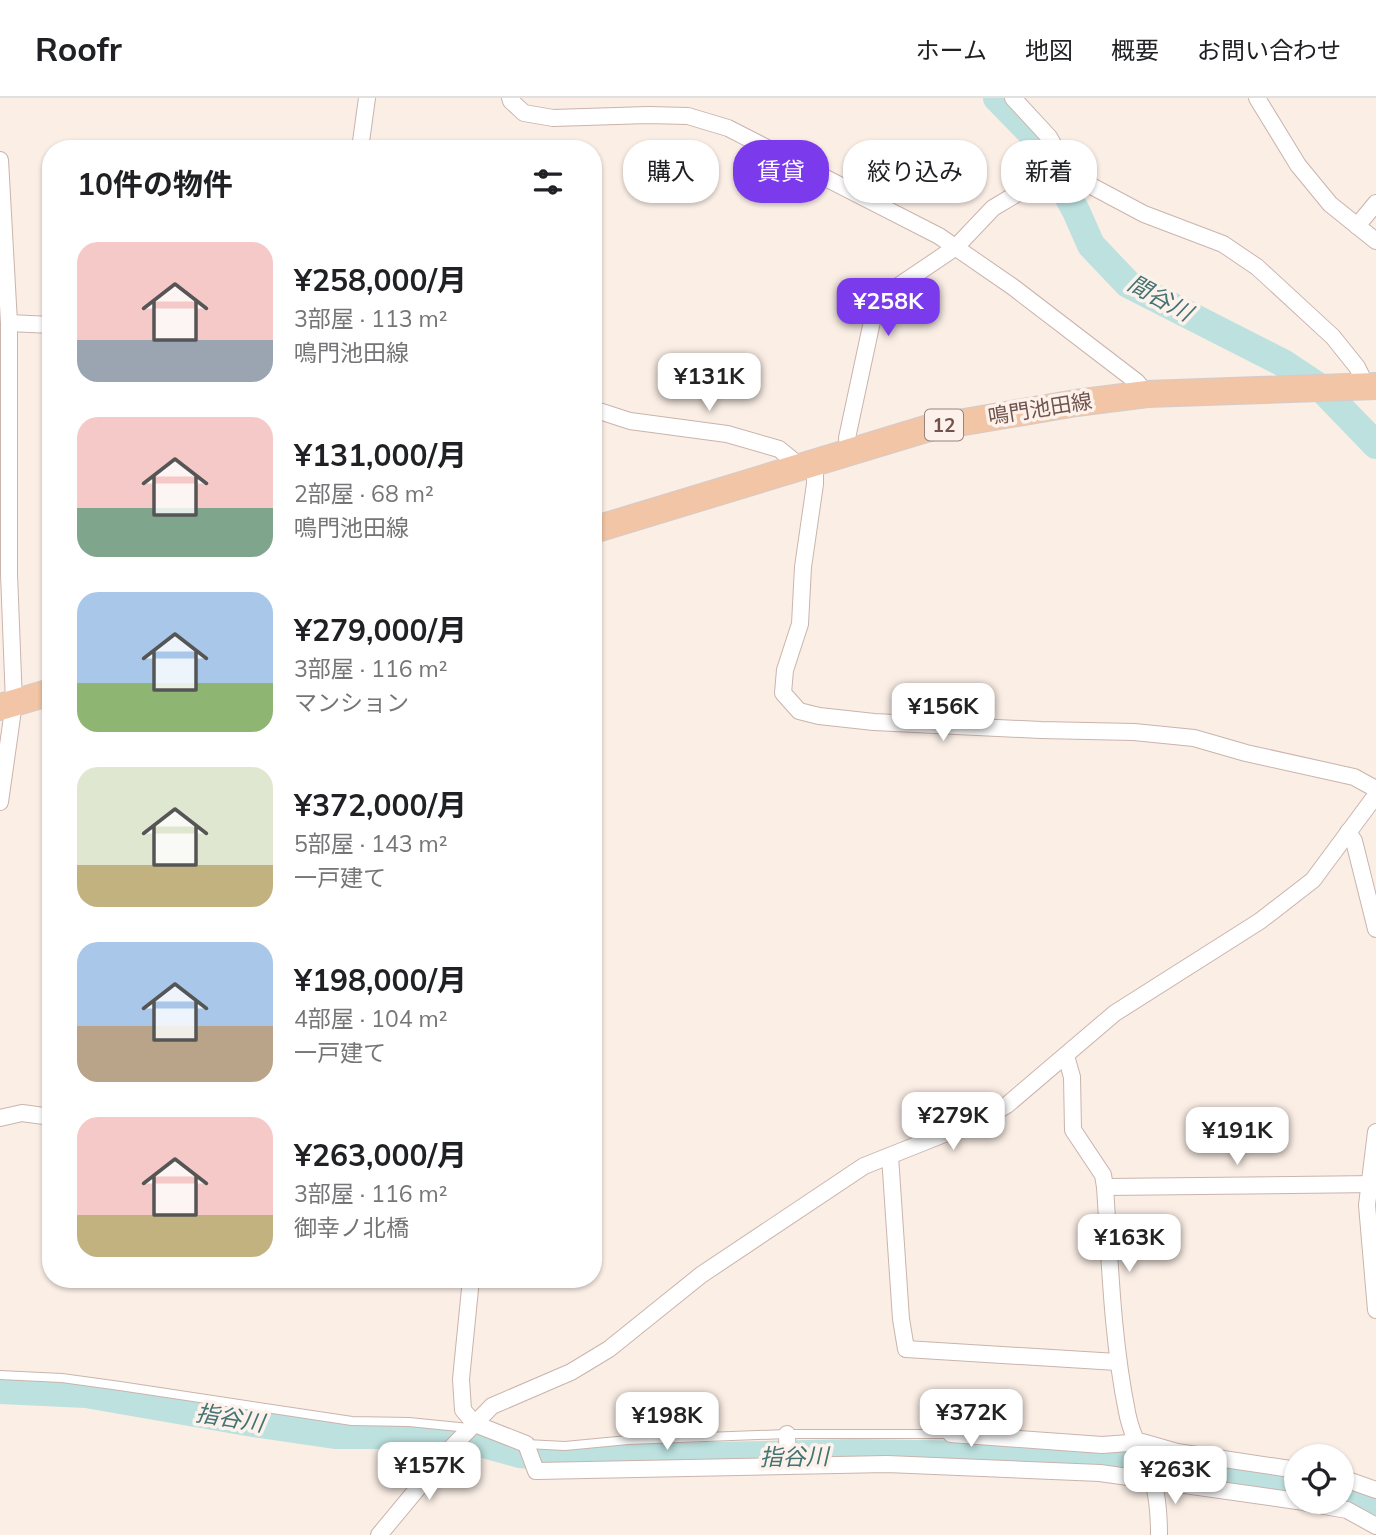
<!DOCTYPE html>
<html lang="ja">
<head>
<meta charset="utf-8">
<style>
	body { margin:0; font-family:Mulish,"Noto Sans JP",sans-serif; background:#f6f6f6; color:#202124; height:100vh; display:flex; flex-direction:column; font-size:26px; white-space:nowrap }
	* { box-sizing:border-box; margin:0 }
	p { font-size:23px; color:#757577 }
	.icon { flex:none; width:38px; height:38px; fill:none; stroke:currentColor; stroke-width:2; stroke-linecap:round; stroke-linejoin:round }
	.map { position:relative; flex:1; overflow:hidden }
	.drawer { position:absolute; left:42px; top:42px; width:560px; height:1148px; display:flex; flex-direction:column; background:#fff; border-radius:28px; box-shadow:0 2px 5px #0004 }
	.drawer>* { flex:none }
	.guide { position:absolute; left:623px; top:42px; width:648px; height:63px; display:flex; gap:14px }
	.buttons { position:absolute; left:1284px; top:1346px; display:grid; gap:14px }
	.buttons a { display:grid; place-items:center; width:70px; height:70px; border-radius:50%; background:#fff; box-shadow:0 2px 5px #0004; font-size:35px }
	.price { position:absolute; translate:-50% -60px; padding:0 16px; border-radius:14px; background:#fff; color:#222; font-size:23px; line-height:46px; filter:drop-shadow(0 2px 4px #0008) }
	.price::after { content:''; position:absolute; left:50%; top:42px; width:21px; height:16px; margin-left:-10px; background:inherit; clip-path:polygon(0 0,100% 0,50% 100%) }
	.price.selected { background:#7c3aed; color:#fff }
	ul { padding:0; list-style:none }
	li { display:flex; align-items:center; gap:21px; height:175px; padding:0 35px }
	li span { display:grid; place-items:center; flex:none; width:196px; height:140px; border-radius:21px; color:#555 }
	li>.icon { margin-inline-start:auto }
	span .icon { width:84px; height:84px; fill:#fffc; stroke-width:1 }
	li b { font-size:30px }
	h2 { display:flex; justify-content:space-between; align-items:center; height:84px; padding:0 35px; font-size:30px }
	.tag { padding:0 24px; border-radius:28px; background:#fff; box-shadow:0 2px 5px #0004; font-size:24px; line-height:63px }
	.tag.selected { background:#7c3aed; color:#fff }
	header { display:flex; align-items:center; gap:42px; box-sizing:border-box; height:98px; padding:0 35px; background:#fff; border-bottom:2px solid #e0e0e0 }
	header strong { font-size:33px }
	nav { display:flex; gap:38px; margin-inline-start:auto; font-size:24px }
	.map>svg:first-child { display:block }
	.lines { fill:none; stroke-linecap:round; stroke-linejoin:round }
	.river { stroke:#bce1df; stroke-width:28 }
	.service-casing { stroke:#cab4ad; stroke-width:10 }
	.minor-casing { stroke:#cab4ad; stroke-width:18 }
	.primary-casing { stroke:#d4cbca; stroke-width:28 }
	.service { stroke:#fff; stroke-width:8 }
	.minor { stroke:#fff; stroke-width:16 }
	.primary { stroke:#f1c5a5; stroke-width:26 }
	.labels { text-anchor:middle; stroke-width:7; stroke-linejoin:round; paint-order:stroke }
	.shield { fill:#fdf2eb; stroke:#9a837c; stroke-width:2 }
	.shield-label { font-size:19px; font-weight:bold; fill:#70534d }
	.street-label { font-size:21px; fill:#70534d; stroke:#fdf2eb }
	.water-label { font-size:23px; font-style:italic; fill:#437372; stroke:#fdf2eb }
</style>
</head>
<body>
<header>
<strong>Roofr</strong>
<nav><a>ホーム</a><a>地図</a><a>概要</a><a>お問い合わせ</a></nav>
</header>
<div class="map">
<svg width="1376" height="1437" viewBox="0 0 1376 1437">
	<rect width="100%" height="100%" fill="#faeee5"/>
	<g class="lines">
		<!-- river -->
		<g class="river">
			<path d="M997,0L1036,40L1076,113L1091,147L1128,186L1283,265L1322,291L1376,347"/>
			<path d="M0,1292L86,1296L253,1325L335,1337H419L476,1344L520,1356L569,1361L854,1355L979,1357L1165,1368L1297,1389"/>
			<path d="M1342,1398L1376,1408"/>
		</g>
		<!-- service casing -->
		<g class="service-casing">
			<g id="service">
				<path d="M0,1277L62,1280L120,1288L352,1323L409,1324L469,1330"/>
				<path d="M526,1346L565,1348L628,1342L787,1336H951"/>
			</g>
		</g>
		<!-- minor casing -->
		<g class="minor-casing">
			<g id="minor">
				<path d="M510,0L511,3L524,15L553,20L648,17L688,18L728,30L939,138L1013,189L1137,284L1147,296"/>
				<path d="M1013,0L1049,39L1065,67L1082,83L1144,116L1223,146L1257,169L1333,239L1357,269L1367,289"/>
				<path d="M1257,0L1298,67L1330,106L1376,143"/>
				<path d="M360,51L367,0"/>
				<path d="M0,62L9,225V476L14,605L0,704"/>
				<path d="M1357,128L1376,105"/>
				<path d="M9,225L51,227"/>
				<path d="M593,311L630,323L727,336L779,351L800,368"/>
				<path d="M849,354L847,340L874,214L888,195L956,149L993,110L1065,67"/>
				<path d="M815,364V386L803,469L800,526L785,572L783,595L799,613L819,618L874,624L1041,632L1134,634L1194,640L1246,655L1354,679L1376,691"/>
				<path d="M1348,734L1354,743L1376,831"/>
				<path d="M1066,958L1072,979L1073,1032L1103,1077L1105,1089C1110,1164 1112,1240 1127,1314C1131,1335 1141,1354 1150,1374C1157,1392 1159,1417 1159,1437"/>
				<path d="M0,1020L22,1015L51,1019"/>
				<path d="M1376,1034L1367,1107L1376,1212"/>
				<path d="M890,1058L901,1221L906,1251L1117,1264"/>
				<path d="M1105,1089L1376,1086"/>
				<path d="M471,1181L461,1281L463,1312L475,1326L526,1346L536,1373L887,1366L1100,1375L1297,1403"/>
				<path d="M787,1336L788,1368"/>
				<path d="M951,1336L1102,1347L1142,1344L1177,1354L1297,1372"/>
				<path d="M1342,1380L1376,1392"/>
				<path d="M1302,1404L1347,1412L1376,1428"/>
				<path d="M379,1437L452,1349L492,1308L571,1274L609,1251L701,1177L864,1068L987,1019L1007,1007L1115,915L1260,823L1313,782L1376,697"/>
			</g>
		</g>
		<!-- primary casing -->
		<g class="primary-casing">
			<g id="primary">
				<path d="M593,432L929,330L1076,305L1147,296L1376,288"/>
				<path d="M0,609L51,594"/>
			</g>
		</g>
		<!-- service -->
		<use href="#service" class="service"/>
		<!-- minor -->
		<use href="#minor" class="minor"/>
		<!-- primary -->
		<use href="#primary" class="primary"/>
	</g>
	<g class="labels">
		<!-- shield labels -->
		<rect class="shield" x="925" y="311.5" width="38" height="31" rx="5"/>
		<g class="shield-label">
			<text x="944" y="334">12</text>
		</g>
		<!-- street labels -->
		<g class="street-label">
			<text transform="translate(1040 311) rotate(-9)" y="7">鳴門池田線</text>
		</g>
		<!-- water labels -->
		<g class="water-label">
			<text transform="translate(1160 200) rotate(29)" y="8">間谷川</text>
			<text transform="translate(230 1320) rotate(9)" y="8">指谷川</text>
			<text transform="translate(794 1359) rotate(-1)" y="8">指谷川</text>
		</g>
	</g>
</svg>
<div class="buttons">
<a><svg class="icon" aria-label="locate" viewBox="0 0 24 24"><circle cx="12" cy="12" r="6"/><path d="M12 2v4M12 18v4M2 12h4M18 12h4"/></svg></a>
</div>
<b class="price selected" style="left:888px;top:240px">¥258K</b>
<b class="price" style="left:709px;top:315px">¥131K</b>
<b class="price" style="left:943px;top:645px">¥156K</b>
<b class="price" style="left:953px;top:1054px">¥279K</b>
<b class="price" style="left:1237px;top:1069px">¥191K</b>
<b class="price" style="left:1129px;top:1176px">¥163K</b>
<b class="price" style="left:971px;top:1351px">¥372K</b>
<b class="price" style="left:667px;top:1354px">¥198K</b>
<b class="price" style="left:429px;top:1404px">¥157K</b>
<b class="price" style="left:1175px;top:1408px">¥263K</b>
<div class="guide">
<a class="tag">購入</a>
<a class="tag selected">賃貸</a>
<a class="tag">絞り込み</a>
<a class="tag">新着</a>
</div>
<section class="drawer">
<h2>10件の物件<svg class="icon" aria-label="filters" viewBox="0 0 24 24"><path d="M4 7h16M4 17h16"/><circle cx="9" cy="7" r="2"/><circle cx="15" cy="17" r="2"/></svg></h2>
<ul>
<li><span style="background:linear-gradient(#f6c9c9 70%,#9aa5b1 0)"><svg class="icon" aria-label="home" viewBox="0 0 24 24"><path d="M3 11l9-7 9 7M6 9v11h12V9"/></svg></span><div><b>¥258,000/月</b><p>3部屋 · 113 m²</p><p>鳴門池田線</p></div></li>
<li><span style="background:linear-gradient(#f6c9c9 65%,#7fa58c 0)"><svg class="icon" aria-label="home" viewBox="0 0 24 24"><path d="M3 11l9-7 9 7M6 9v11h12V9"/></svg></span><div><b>¥131,000/月</b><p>2部屋 · 68 m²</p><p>鳴門池田線</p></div></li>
<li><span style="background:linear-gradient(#a9c7e8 65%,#8fb573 0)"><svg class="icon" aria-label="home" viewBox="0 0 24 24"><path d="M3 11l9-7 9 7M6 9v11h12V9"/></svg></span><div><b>¥279,000/月</b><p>3部屋 · 116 m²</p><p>マンション</p></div></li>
<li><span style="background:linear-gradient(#dfe7d0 70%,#c2b280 0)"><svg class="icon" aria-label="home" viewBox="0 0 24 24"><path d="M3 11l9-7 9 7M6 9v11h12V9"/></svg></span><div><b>¥372,000/月</b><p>5部屋 · 143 m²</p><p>一戸建て</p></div></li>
<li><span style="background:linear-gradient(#a9c7e8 60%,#b9a48a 0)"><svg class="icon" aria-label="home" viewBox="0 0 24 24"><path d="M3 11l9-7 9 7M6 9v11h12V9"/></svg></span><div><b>¥198,000/月</b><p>4部屋 · 104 m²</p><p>一戸建て</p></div></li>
<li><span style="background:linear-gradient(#f6c9c9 70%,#c2b280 0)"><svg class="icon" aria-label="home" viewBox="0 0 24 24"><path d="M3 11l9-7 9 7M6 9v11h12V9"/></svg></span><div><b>¥263,000/月</b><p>3部屋 · 116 m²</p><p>御幸ノ北橋</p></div></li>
</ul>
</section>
</div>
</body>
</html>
